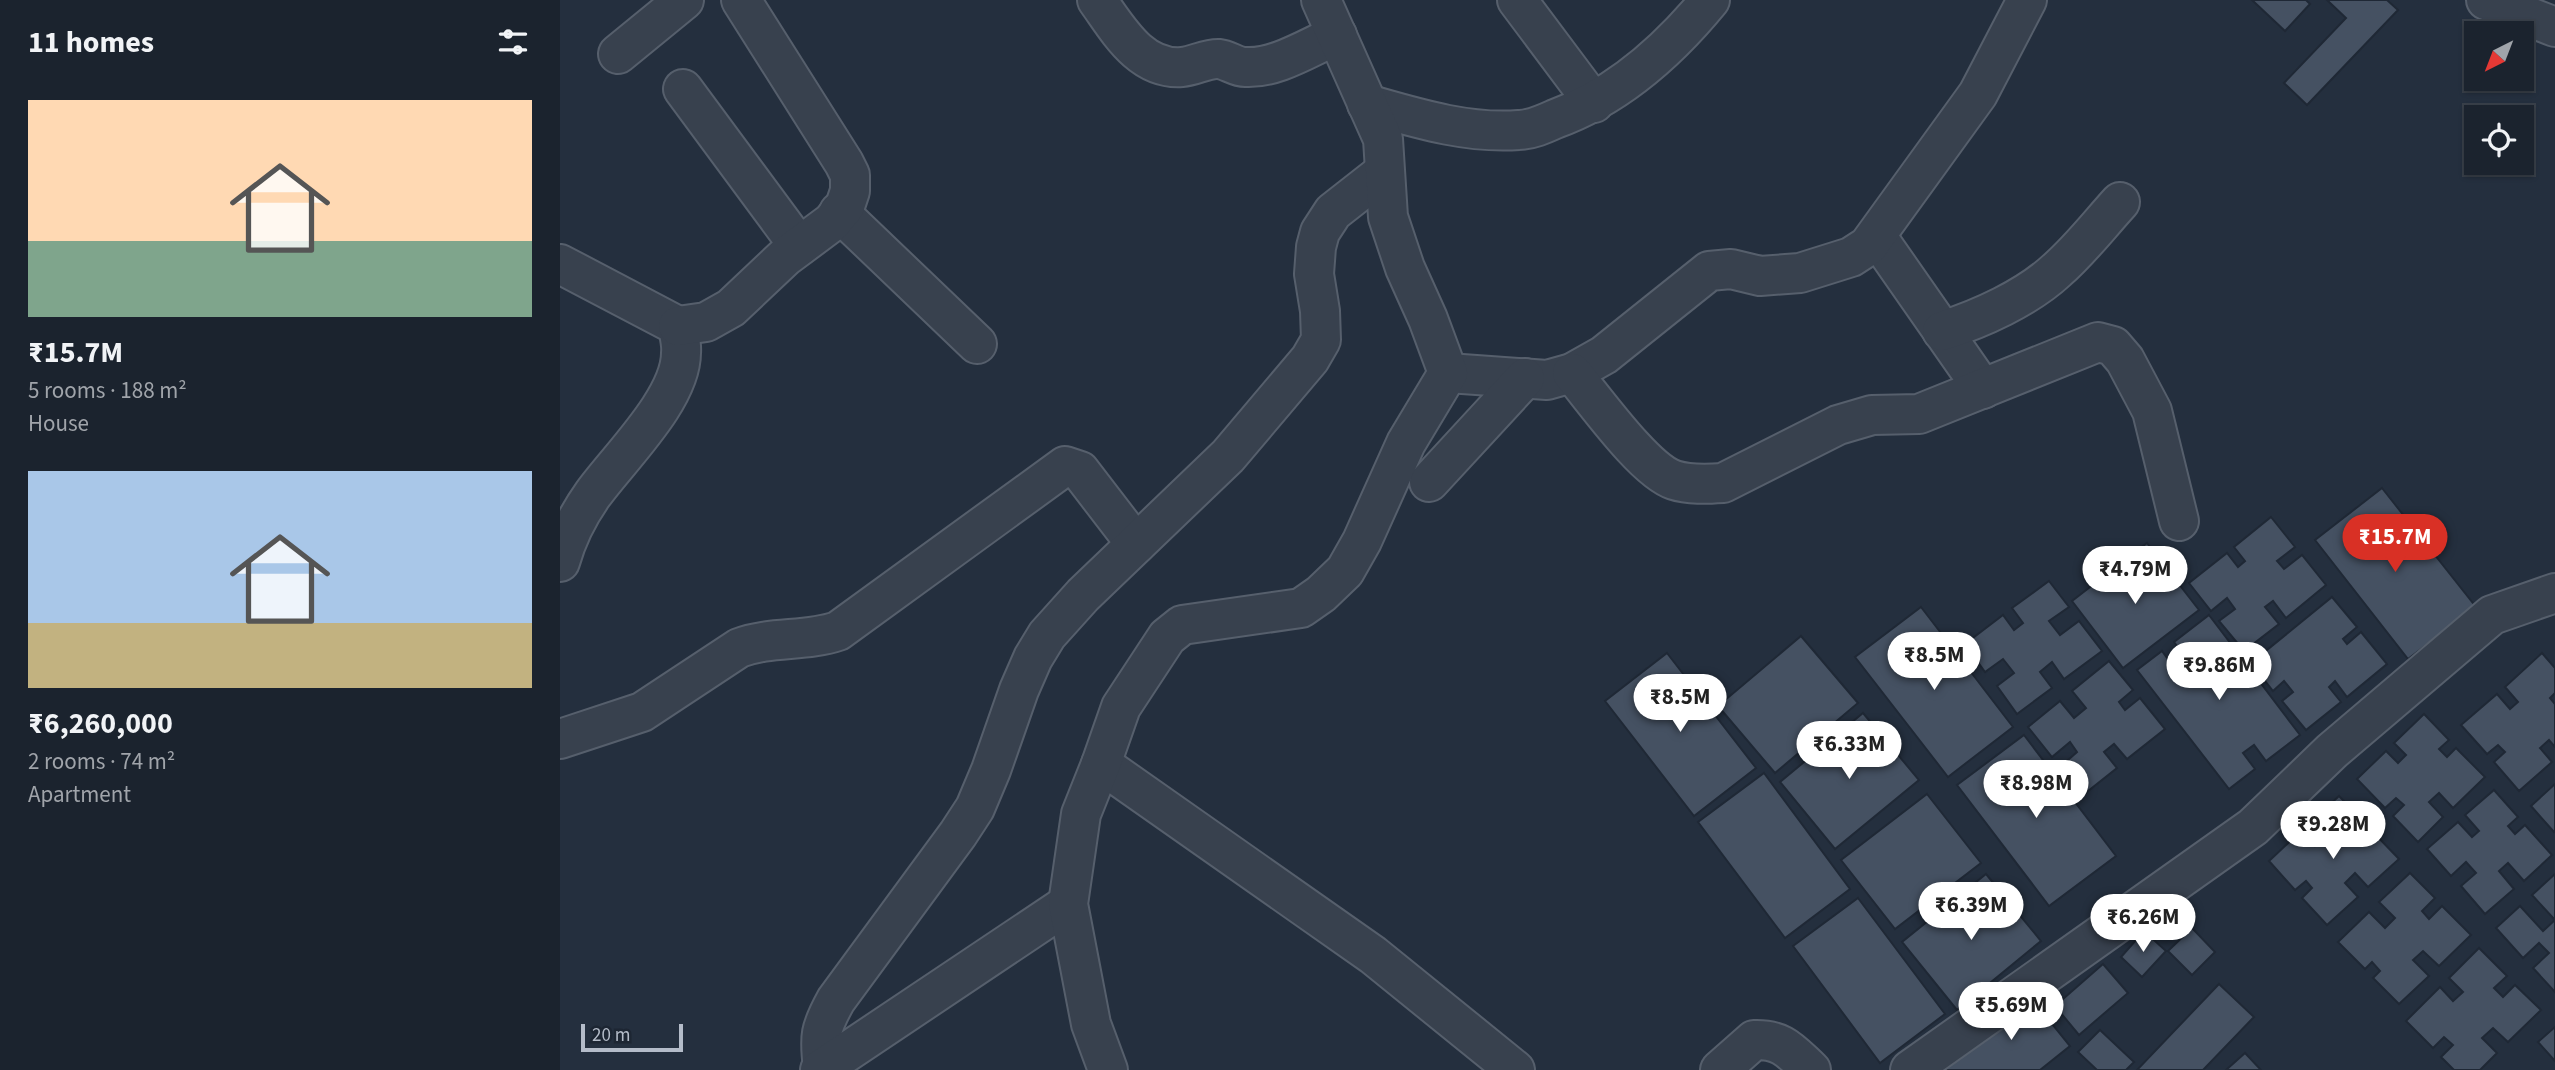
<!DOCTYPE html>
<html lang="en">
<head>
<meta charset="utf-8">
<style>
	body { margin:0; font-family:"Source Sans 3",sans-serif; background:#242b36; color:#f1f3f6; height:100vh; display:flex; flex-direction:column; font-size:26px; white-space:nowrap }
	* { box-sizing:border-box; margin:0 }
	p { font-size:23px; color:#a0a4aa }
	.icon { flex:none; width:38px; height:38px; fill:none; stroke:currentColor; stroke-width:2; stroke-linecap:round; stroke-linejoin:round }
	.map { position:relative; flex:1; overflow:hidden }
	.drawer { display:flex; flex-direction:column; background:#1b232e; width:560px }
	.drawer>* { flex:none }
	.needle { width:46px; rotate:222deg }
	.buttons { position:absolute; left:1904px; top:21px; display:grid; gap:14px }
	.buttons a { display:grid; place-items:center; width:70px; height:70px; border-radius:0px; background:#1b232e; box-shadow:0 2px 5px #0004,0 0 0 2px #39404a; font-size:35px }
	.scale { position:absolute; left:21px; bottom:18px; width:102px; box-sizing:border-box; padding-left:7px; border:4px solid #b4bcc9; border-top:0; font-size:19px; line-height:24px; white-space:nowrap; color:#b4bcc9; -webkit-text-stroke:5px #1d2633; paint-order:stroke }
	.price { position:absolute; translate:-50% -60px; padding:0 16px; border-radius:24px; background:#fff; color:#222; font-size:23px; line-height:46px; filter:drop-shadow(0 2px 4px #0008) }
	.price::after { content:''; position:absolute; left:50%; top:42px; width:21px; height:16px; margin-left:-10px; background:inherit; clip-path:polygon(0 0,100% 0,50% 100%) }
	.price.current { background:#d93025; color:#fff }
	ul { padding:0; list-style:none }
	li { display:grid; align-content:center; gap:14px; height:371px; padding:0 28px }
	li span { display:grid; place-items:center; height:217px; border-radius:0px; color:#555 }
	li>.icon { margin-inline-start:auto }
	span .icon { width:126px; height:126px; fill:#fffc; stroke-width:1 }
	li b { font-size:30px }
	h2 { display:flex; justify-content:space-between; align-items:center; height:84px; padding:0 28px; font-size:30px }
	main { display:flex; flex:1; min-height:0 }
	.map>svg:first-child { display:block }
	.building { fill:#455162; stroke:#1f2835; stroke-width:2 }
	.lines { fill:none; stroke-linecap:round; stroke-linejoin:round }
	.minor-casing { stroke:#565f6c; stroke-width:42 }
	.minor { stroke:#38414e; stroke-width:38 }
</style>
</head>
<body>
<main>
<section class="drawer">
<h2>11 homes<svg class="icon" aria-label="filters" viewBox="0 0 24 24"><path d="M4 7h16M4 17h16"/><circle cx="9" cy="7" r="2"/><circle cx="15" cy="17" r="2"/></svg></h2>
<ul>
<li><span style="background:linear-gradient(#ffd9b3 65%,#7fa58c 0)"><svg class="icon" aria-label="home" viewBox="0 0 24 24"><path d="M3 11l9-7 9 7M6 9v11h12V9"/></svg></span><div><b>₹15.7M</b><p>5 rooms · 188 m²</p><p>House</p></div></li>
<li><span style="background:linear-gradient(#a9c7e8 70%,#c2b280 0)"><svg class="icon" aria-label="home" viewBox="0 0 24 24"><path d="M3 11l9-7 9 7M6 9v11h12V9"/></svg></span><div><b>₹6,260,000</b><p>2 rooms · 74 m²</p><p>Apartment</p></div></li>
</ul>
</section>
<div class="map">
<svg width="1995" height="1070" viewBox="0 0 1995 1070">
	<rect width="100%" height="100%" fill="#242f3e"/>
	<!-- building -->
	<g class="building">
		<path d="M1692,0H1746L1750,4L1725,31Z"/>
		<path d="M1767,0H1827L1838,10L1747,105L1724,83L1786,18Z"/>
		<path d="M1822,488L1916,607L1848,659L1755,540Z"/>
		<path d="M1711,517L1735,547L1717,561L1724,569L1742,555L1766,585L1726,618L1713,601L1705,607L1719,624L1684,651L1659,621L1675,609L1667,598L1651,611L1629,583L1667,553L1678,567L1685,561L1674,547Z"/>
		<path d="M1587,543L1639,610L1563,668L1512,601Z"/>
		<path d="M1489,581L1509,607L1489,621L1500,635L1519,621L1542,651L1504,679L1492,662L1480,672L1492,688L1457,714L1437,686L1454,673L1443,659L1425,672L1405,644L1443,615L1454,630L1463,623L1452,608Z"/>
		<path d="M1772,597L1797,627L1783,639L1787,644L1801,632L1827,664L1787,697L1775,681L1769,687L1781,702L1746,730L1722,701L1733,692L1724,681L1713,691L1691,663Z"/>
		<path d="M1361,607L1453,727L1388,777L1295,657Z"/>
		<path d="M1649,615L1740,735L1706,761L1694,745L1683,753L1695,769L1669,789L1577,670L1602,651L1615,669L1627,659L1614,642Z"/>
		<path d="M1241,636L1298,703L1215,773L1158,706Z"/>
		<path d="M1107,653L1196,768L1134,816L1045,701Z"/>
		<path d="M1982,653L1995,668V693L1990,698L1995,704V747L1989,740L1980,748L1992,762L1959,791L1934,762L1945,752L1938,745L1927,754L1901,725L1937,694L1950,709L1958,702L1945,687Z"/>
		<path d="M1549,661L1573,690L1559,702L1565,710L1580,698L1605,729L1567,759L1554,744L1544,752L1557,768L1523,795L1500,767L1517,752L1510,742L1492,757L1468,727L1500,701L1514,718L1526,708L1512,691Z"/>
		<path d="M1303,713L1359,780L1275,849L1220,782Z"/>
		<path d="M1864,714L1889,740L1879,749L1887,757L1896,748L1925,777L1893,808L1879,793L1869,802L1883,817L1858,842L1833,816L1844,805L1836,798L1825,808L1797,779L1826,751L1838,763L1846,755L1834,743Z"/>
		<path d="M1464,735L1556,856L1489,906L1397,785Z"/>
		<path d="M1204,773L1290,889L1225,938L1138,822Z"/>
		<path d="M1995,784V831L1994,832L1971,806Z"/>
		<path d="M1934,790L1958,817L1948,826L1955,834L1965,825L1992,855L1964,881L1948,863L1939,871L1954,889L1925,914L1901,886L1916,873L1906,862L1891,876L1867,849L1898,822L1912,837L1919,831L1905,815Z"/>
		<path d="M1367,794L1421,863L1335,929L1281,860Z"/>
		<path d="M1779,796L1805,823L1793,835L1801,843L1813,832L1839,859L1808,887L1795,873L1785,883L1798,897L1767,925L1742,898L1752,888L1746,881L1735,890L1709,861L1741,831L1755,846L1764,838L1750,823Z"/>
		<path d="M1850,873L1875,898L1862,911L1869,919L1882,906L1911,935L1879,966L1863,951L1853,960L1869,976L1839,1004L1813,978L1820,971L1812,962L1805,969L1778,942L1809,912L1825,928L1835,918L1819,902Z"/>
		<path d="M1426,874L1481,941L1397,1010L1342,942Z"/>
		<path d="M1995,874V992L1973,968L1989,953L1979,943L1963,958L1936,928L1960,906L1983,931L1995,920L1972,895Z"/>
		<path d="M1298,898L1385,1014L1320,1063L1233,946Z"/>
		<path d="M1632,928L1655,952L1632,975L1608,951Z"/>
		<path d="M1584,931L1606,951L1582,977L1561,957Z"/>
		<path d="M1919,948L1947,976L1934,988L1943,997L1955,985L1981,1010L1948,1042L1933,1028L1922,1038L1937,1053L1920,1070H1894L1881,1057L1893,1045L1884,1037L1873,1048L1846,1021L1880,987L1893,1001L1903,992L1889,978Z"/>
		<path d="M1543,964L1568,993L1519,1035L1495,1006Z"/>
		<path d="M1659,984L1694,1017L1643,1070H1577Z"/>
		<path d="M1467,993L1510,1046L1480,1070H1372Z"/>
		<path d="M1995,1027V1061L1978,1042Z"/>
		<path d="M1540,1030L1574,1062L1566,1070H1537L1518,1052Z"/>
		<path d="M1685,1053L1701,1070H1666Z"/>
	</g>
	<g class="lines">
		<!-- minor casing -->
		<g class="minor-casing">
			<g id="minor">
				<path d="M537,0C558,29 580,70 622,67C634,66 648,58 659,59C668,60 676,67 685,67C716,69 749,47 777,35"/>
				<path d="M957,0L1034,103"/>
				<path d="M1926,0L1995,27"/>
				<path d="M58,54L124,0"/>
				<path d="M123,89L239,246"/>
				<path d="M807,104C856,118 907,134 959,130C971,130 984,124 995,119C1056,97 1109,50 1150,0"/>
				<path d="M279,212L417,344"/>
				<path d="M1317,237L1423,389"/>
				<path d="M0,264L118,326C119,335 122,344 121,353C121,399 59,458 33,494C18,515 7,537 0,562"/>
				<path d="M118,326L146,322L171,308L225,257L272,222L285,206L290,191V175L284,163L181,0"/>
				<path d="M1382,331C1420,319 1467,298 1497,270C1520,250 1539,225 1560,202"/>
				<path d="M888,373L987,380L1012,373L1044,355L1149,271L1171,269L1200,276L1240,273L1291,257L1308,246L1418,94L1467,0"/>
				<path d="M1012,373C1034,399 1084,470 1114,480C1129,485 1147,484 1163,483L1278,425L1312,415L1359,414L1538,342L1553,346L1565,360L1592,411L1619,521"/>
				<path d="M869,482L965,378"/>
				<path d="M0,739L82,712L179,648C210,636 246,642 278,631L505,466L520,471L576,544"/>
				<path d="M541,764L813,955L955,1070"/>
				<path d="M263,1068C259,1036 260,1029 276,1000L398,834L415,808L431,770L459,690L473,658L487,635L523,595L668,456L750,359L761,340L760,311L754,274L756,247L760,232L773,212L824,172"/>
				<path d="M260,1070L508,904"/>
				<path d="M548,1070L531,1024L508,904L521,814L541,764L561,707L607,637L622,625L741,608L761,594L785,571L802,541L846,443L888,373L868,319L845,268L828,217L823,139L761,0"/>
				<path d="M1160,1070L1194,1040C1223,1039 1231,1052 1251,1070"/>
				<path d="M1350,1070L1693,827L1772,751L1932,615L1995,593"/>
			</g>
		</g>
		<!-- minor -->
		<use href="#minor" class="minor"/>
	</g>
</svg>
<div class="buttons">
<a><svg class="needle" viewBox="-14 -14 28 28"><path d="M0-13l5 13h-10z" fill="#e53935"/><path d="M0 13l5-13h-10z" fill="#a0a4aa"/></svg></a>
<a><svg class="icon" aria-label="locate" viewBox="0 0 24 24"><circle cx="12" cy="12" r="6"/><path d="M12 2v4M12 18v4M2 12h4M18 12h4"/></svg></a>
</div>
<div class="scale">20 m</div>
<b class="price current" style="left:1835px;top:574px">₹15.7M</b>
<b class="price" style="left:1575px;top:606px">₹4.79M</b>
<b class="price" style="left:1374px;top:692px">₹8.5M</b>
<b class="price" style="left:1659px;top:702px">₹9.86M</b>
<b class="price" style="left:1120px;top:734px">₹8.5M</b>
<b class="price" style="left:1289px;top:781px">₹6.33M</b>
<b class="price" style="left:1476px;top:820px">₹8.98M</b>
<b class="price" style="left:1773px;top:861px">₹9.28M</b>
<b class="price" style="left:1411px;top:942px">₹6.39M</b>
<b class="price" style="left:1583px;top:954px">₹6.26M</b>
<b class="price" style="left:1451px;top:1042px">₹5.69M</b>
</div>
</main>
</body>
</html>
